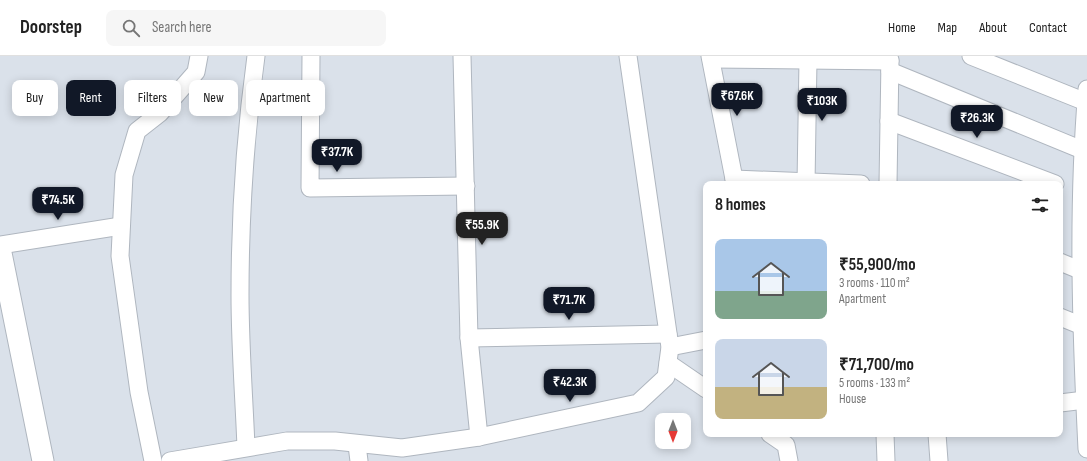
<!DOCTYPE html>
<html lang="en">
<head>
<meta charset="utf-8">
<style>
	body { margin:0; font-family:"Sofia Sans Condensed",sans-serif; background:#f6f6f6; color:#222; height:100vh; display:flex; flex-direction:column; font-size:15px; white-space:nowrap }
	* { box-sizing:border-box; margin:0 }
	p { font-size:13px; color:#767676 }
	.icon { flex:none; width:22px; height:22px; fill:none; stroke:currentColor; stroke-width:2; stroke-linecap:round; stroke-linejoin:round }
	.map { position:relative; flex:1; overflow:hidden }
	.drawer { position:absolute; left:703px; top:125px; width:360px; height:256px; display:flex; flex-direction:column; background:#fff; border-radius:8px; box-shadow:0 2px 10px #0003 }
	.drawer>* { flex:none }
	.hud { position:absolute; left:12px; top:24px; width:380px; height:36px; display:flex; gap:8px }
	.needle { width:26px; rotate:180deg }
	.fabs { position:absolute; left:655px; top:357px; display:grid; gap:8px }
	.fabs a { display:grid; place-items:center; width:36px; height:36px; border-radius:8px; background:#fff; box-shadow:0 2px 10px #0003; font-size:20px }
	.price { position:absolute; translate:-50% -34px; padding:0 9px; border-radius:8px; background:#111827; color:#fff; font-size:13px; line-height:26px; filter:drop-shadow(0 1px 2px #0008) }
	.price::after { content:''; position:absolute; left:50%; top:24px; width:12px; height:9px; margin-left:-6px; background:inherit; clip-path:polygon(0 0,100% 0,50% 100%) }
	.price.active { background:#222; color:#fff }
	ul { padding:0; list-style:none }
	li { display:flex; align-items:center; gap:12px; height:100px; padding:0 12px }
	li span { display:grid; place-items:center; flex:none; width:112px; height:80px; border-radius:8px; color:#555 }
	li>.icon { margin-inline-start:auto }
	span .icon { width:48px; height:48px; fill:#fffc; stroke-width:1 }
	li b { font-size:17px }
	h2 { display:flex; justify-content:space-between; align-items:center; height:48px; padding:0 12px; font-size:17px }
	.tag { padding:0 14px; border-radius:8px; background:#fff; box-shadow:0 2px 10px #0003; font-size:14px; line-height:36px }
	.tag.active { background:#111827; color:#fff }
	header { display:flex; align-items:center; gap:24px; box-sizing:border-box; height:56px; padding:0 20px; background:#fff; border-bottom:1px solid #e0e0e0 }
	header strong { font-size:19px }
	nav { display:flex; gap:22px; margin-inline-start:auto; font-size:14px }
	.search { width:280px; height:36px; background:#f6f6f6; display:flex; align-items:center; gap:10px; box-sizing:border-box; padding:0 14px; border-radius:8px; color:#767676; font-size:15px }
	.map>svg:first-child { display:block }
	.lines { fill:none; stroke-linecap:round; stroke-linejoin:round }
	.minor-casing { stroke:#afb6bf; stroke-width:19 }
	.tertiary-casing { stroke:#afb6bf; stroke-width:23 }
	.minor { stroke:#fff; stroke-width:17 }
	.tertiary { stroke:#fff; stroke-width:21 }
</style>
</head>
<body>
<header>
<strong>Doorstep</strong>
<div class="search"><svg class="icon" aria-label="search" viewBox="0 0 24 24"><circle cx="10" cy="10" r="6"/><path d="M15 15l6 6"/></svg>Search here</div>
<nav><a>Home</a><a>Map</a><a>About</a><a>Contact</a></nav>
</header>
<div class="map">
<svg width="1087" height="405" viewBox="0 0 1087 405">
	<rect width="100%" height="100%" fill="#dae1ea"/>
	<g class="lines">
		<!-- minor casing -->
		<g class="minor-casing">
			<g id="minor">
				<path d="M311,0L310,132L466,130"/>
				<path d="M462,0L469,282L479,381"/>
				<path d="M710,0L735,128"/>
				<path d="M971,0L1086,46"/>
				<path d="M711,3L890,5"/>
				<path d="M890,15L1087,96"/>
				<path d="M1087,33C1077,152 1081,273 1087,393"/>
				<path d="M889,65L1055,128"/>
				<path d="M734,123L861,128"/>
				<path d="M806,128L808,4"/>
				<path d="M888,128L890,4"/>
				<path d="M0,189L121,170"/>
				<path d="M1060,206L1082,215"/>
				<path d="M1060,261L1087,272"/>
				<path d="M469,282L668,278"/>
				<path d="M670,291L706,284"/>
				<path d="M668,307L706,333"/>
				<path d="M1060,347L1085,344"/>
				<path d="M770,378L786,389L789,405"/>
				<path d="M885,378L886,405"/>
				<path d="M937,378L939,405"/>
				<path d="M357,389L359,405"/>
				<path d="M246,391C244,341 240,290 240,239C240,159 245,80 256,0"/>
				<path d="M153,405L139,336L120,200L124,119L137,75L160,57L196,16L199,0"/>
				<path d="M170,405L287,385H335L402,392L479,381L638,347L666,321L670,291L628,0"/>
			</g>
		</g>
		<!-- tertiary casing -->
		<g class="tertiary-casing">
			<path id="tertiary" d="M0,192L43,405"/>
		</g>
		<!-- minor -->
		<use href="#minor" class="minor"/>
		<!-- tertiary -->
		<use href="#tertiary" class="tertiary"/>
	</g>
</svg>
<div class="fabs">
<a><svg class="needle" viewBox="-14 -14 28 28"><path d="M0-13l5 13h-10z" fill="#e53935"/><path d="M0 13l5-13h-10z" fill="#767676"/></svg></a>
</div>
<b class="price" style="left:737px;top:61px">₹67.6K</b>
<b class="price" style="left:822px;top:66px">₹103K</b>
<b class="price" style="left:977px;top:83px">₹26.3K</b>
<b class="price" style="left:337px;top:117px">₹37.7K</b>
<b class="price" style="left:58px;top:165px">₹74.5K</b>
<b class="price active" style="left:482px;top:190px">₹55.9K</b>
<b class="price" style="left:569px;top:265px">₹71.7K</b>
<b class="price" style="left:570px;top:347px">₹42.3K</b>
<div class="hud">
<a class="tag">Buy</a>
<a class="tag active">Rent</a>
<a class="tag">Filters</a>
<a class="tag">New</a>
<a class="tag">Apartment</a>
</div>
<section class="drawer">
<h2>8 homes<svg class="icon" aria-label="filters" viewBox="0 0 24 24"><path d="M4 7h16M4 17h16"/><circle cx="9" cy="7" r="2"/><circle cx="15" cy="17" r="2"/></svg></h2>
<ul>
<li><span style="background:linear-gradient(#a9c7e8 65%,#7fa58c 0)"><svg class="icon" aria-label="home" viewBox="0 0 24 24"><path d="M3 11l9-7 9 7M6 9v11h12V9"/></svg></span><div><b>₹55,900/mo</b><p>3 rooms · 110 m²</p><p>Apartment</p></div></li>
<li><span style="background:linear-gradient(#c9d6e8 60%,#c2b280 0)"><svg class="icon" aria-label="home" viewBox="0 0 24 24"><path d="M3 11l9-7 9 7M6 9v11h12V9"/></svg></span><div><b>₹71,700/mo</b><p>5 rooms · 133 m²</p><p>House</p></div></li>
</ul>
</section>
</div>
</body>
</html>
